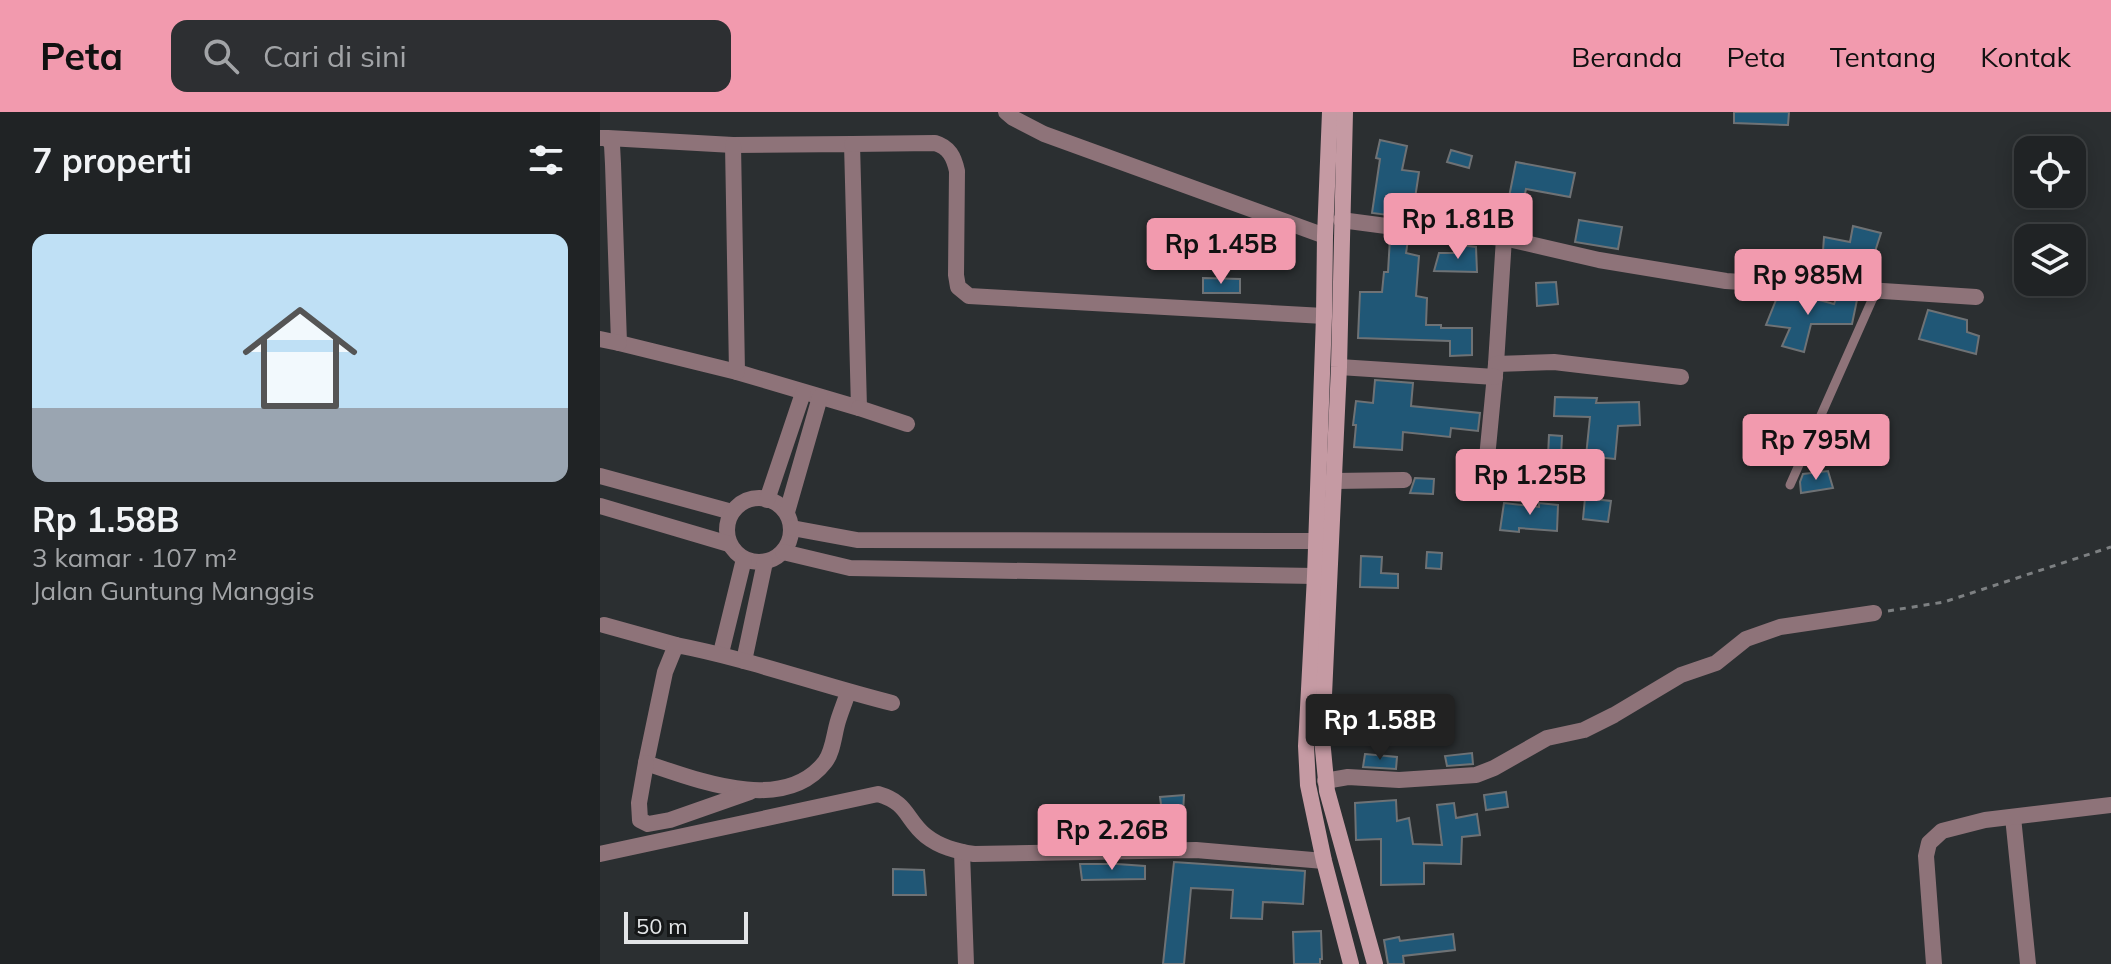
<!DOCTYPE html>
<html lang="id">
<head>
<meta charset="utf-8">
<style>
	body { margin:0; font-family:Mulish,sans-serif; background:#2d2f32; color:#f1f3f6; height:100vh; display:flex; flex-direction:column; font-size:30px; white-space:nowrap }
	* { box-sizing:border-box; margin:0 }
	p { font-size:26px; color:#a2a4a7 }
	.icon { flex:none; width:44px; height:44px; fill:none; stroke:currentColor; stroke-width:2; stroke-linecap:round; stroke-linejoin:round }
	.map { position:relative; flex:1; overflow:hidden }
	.panel { display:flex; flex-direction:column; background:#202325; width:600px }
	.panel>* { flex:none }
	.controls { position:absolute; left:1414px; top:24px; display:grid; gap:16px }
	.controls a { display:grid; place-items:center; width:72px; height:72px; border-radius:16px; background:#202325; box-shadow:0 4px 20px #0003,0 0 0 2px #3d4042; font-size:40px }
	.scale { position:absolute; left:24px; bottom:20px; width:124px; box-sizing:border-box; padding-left:8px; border:4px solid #e3e5e7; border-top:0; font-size:22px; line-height:28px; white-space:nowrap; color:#e3e5e7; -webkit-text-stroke:6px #151718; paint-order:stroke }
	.price { position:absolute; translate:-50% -68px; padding:0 18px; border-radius:8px; background:#f29aae; color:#111; font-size:26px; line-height:52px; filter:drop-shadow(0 2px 4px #0008) }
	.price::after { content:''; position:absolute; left:50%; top:48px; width:24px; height:18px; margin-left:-12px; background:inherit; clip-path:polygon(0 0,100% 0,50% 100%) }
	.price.on { background:#222; color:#fff }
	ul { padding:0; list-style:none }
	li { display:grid; align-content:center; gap:16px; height:424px; padding:0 32px }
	li span { display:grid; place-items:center; height:248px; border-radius:16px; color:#555 }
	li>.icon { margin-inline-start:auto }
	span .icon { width:144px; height:144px; fill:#fffc; stroke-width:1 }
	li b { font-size:34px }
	h2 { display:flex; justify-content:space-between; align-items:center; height:96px; padding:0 32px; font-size:34px }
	header { display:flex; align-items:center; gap:48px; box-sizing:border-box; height:112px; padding:0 40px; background:#f29aae; color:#111 }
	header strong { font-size:38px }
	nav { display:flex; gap:44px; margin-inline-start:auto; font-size:28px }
	.search { width:560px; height:72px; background:#2d2f32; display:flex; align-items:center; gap:20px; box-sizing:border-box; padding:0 28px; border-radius:16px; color:#a2a4a7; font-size:30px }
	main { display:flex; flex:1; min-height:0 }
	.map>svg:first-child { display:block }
	.building { fill:#205776; stroke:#6e7275; stroke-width:2 }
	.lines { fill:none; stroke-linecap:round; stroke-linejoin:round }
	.path { stroke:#7d8082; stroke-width:3; stroke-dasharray:6 6; stroke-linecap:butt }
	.lane { stroke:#8e7379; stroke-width:9 }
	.street { stroke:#8e7379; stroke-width:16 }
	.secondary { stroke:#c59aa3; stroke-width:16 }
</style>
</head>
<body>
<header>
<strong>Peta</strong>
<div class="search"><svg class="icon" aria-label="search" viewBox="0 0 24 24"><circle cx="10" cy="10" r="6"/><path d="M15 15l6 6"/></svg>Cari di sini</div>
<nav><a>Beranda</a><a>Peta</a><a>Tentang</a><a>Kontak</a></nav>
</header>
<main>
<section class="panel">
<h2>7 properti<svg class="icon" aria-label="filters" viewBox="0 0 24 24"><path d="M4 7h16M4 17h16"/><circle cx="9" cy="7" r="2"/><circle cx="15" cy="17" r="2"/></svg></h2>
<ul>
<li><span style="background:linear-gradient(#bfe0f5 70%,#9aa5b1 0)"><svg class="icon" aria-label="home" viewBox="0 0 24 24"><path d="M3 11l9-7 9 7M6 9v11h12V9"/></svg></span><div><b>Rp 1.58B</b><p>3 kamar · 107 m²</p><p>Jalan Guntung Manggis</p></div></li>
</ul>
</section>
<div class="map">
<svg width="1511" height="852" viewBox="0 0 1511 852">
	<rect width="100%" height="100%" fill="#2b2f31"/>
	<!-- building -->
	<g class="building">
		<path d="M1134,0H1189L1188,13L1134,11Z"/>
		<path d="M780,28L807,34L802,58L819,60L812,106L772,101L780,47L776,46Z"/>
		<path d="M851,38L872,44L869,56L847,50Z"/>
		<path d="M916,50L975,61L970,85L926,77L918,115L863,104L862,109L847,106L852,85L889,94V92L907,95Z"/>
		<path d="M979,108L1022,115L1018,137L975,130Z"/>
		<path d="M1253,114L1281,121L1271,152L1246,150L1222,153L1224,125L1250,130Z"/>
		<path d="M790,126L808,128L806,141L819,144L816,184L827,186L826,213H841V216H872V243L850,244V229L758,226L760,180H782L784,160H788Z"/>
		<path d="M860,133L876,135L877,160L834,159L839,141H860Z"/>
		<path d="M603,166L640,167V181H603Z"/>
		<path d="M956,170L958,192L937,194L936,171Z"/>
		<path d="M1178,183L1212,186L1234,192L1236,187L1257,188L1252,212H1211L1204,240L1182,234L1190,216L1166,213Z"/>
		<path d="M1328,198L1367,208V220L1379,224L1376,242L1319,227Z"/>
		<path d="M775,268L813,271L811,294L880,301L878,319L851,316L850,325L803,320L802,338L754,335L756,313H753L756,289L773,291Z"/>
		<path d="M955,285L997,286L996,291L1039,290L1040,313L1018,314L1015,347L986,344L990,305L954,304Z"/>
		<path d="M949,323L962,324L961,344H948Z"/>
		<path d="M1228,359L1233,376L1201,381L1200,370L1203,362Z"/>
		<path d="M815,366L834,367L833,382L810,381Z"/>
		<path d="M985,386L1011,389L1008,410L983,407Z"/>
		<path d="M904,391L939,395V391L958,393L957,419L919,416V420L900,418Z"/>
		<path d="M827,440L842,441L841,457L826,456Z"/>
		<path d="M761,444L782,445L781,461L798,462V476L760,475Z"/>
		<path d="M872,641L873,652L847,654L845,644Z"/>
		<path d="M765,642L797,645L796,657L763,655Z"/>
		<path d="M906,680L908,695L886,698L884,683Z"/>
		<path d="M584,683L583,701L562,700L560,685Z"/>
		<path d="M796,688L797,709L809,706L813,732L842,733L837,693L854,691L856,706L877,702L880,723L862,725L861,752L824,751V772L781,773V727L756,728L755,691Z"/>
		<path d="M574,750L705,759L703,792L663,790L662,807L631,806L633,778L591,776L584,852H563Z"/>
		<path d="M480,752H517L545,754V767L482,768Z"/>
		<path d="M293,757L324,758L326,783H293Z"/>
		<path d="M721,819L722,847H720V852H694L693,820Z"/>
		<path d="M853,822L855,838L803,844L804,852H788L784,828L799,825L800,829Z"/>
	</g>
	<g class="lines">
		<!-- path -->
		<path class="path" d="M1288,499L1344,490L1511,435"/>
		<!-- lane -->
		<path class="lane" d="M1190,373L1276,179"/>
		<!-- street -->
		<g class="street">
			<path d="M406,0L413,6L444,22L725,124"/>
			<path d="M0,26H8L12,33L13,52L19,231L137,260L259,296L252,32L133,33L8,26"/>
			<path d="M252,32L335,31C349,35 354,45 357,59L356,163L358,175L369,184L724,204"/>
			<path d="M133,33L137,260"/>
			<path d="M741,108L824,119L904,126L999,148L1126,169L1376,185"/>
			<path d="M904,126L896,252L885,367L887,375L891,379L930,383"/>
			<path d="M0,227L19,231"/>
			<path d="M896,252L954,250L1081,265"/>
			<path d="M739,255L895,265"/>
			<path d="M259,296L307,312"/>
			<path d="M0,364L132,400"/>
			<path d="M734,369L804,368"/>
			<circle cx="159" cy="418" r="32"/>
			<path d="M167,388L203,281"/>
			<path d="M0,394L129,432"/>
			<path d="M187,400L220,285"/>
			<path d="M192,416L257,428L716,429"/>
			<path d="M183,440L250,456L715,464"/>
			<path d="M4,513L76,533"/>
			<path d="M121,541L144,447"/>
			<path d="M144,549L165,450"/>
			<path d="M248,580C245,590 241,599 238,609C234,622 233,640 225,650C184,703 97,668 46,651L65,560L76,533C149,547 220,573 292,591"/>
			<path d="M46,651L39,691L40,708L48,712L70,708L150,680"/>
			<path d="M725,669L748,665L799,668L876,663L894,656L947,626L984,618L1014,603L1081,563L1116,551L1146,527L1180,515L1274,501"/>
			<path d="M1413,705L1428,852"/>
			<path d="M362,740L366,852"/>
			<path d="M0,742L278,682C309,691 305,707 326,724C340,735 356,739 374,742L596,738L724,749"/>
			<path d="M1334,852L1326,744L1329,731L1342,719L1385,708L1511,693"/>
		</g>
		<!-- secondary -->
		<g class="secondary">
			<path d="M730,0L725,124L724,204L715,464L706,634L708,673L724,749L751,852"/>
			<path d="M745,0L739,255L722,627L727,679L775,852"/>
		</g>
	</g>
</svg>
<div class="controls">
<a><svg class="icon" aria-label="locate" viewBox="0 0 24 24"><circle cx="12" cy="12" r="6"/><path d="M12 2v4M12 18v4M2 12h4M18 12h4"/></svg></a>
<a><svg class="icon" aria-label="layers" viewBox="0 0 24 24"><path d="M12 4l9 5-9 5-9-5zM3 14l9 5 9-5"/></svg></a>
</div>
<div class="scale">50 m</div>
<b class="price" style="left:858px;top:149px">Rp 1.81B</b>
<b class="price" style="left:621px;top:174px">Rp 1.45B</b>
<b class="price" style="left:1208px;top:205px">Rp 985M</b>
<b class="price" style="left:1216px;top:370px">Rp 795M</b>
<b class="price" style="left:930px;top:405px">Rp 1.25B</b>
<b class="price on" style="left:780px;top:650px">Rp 1.58B</b>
<b class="price" style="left:512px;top:760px">Rp 2.26B</b>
</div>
</main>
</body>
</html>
